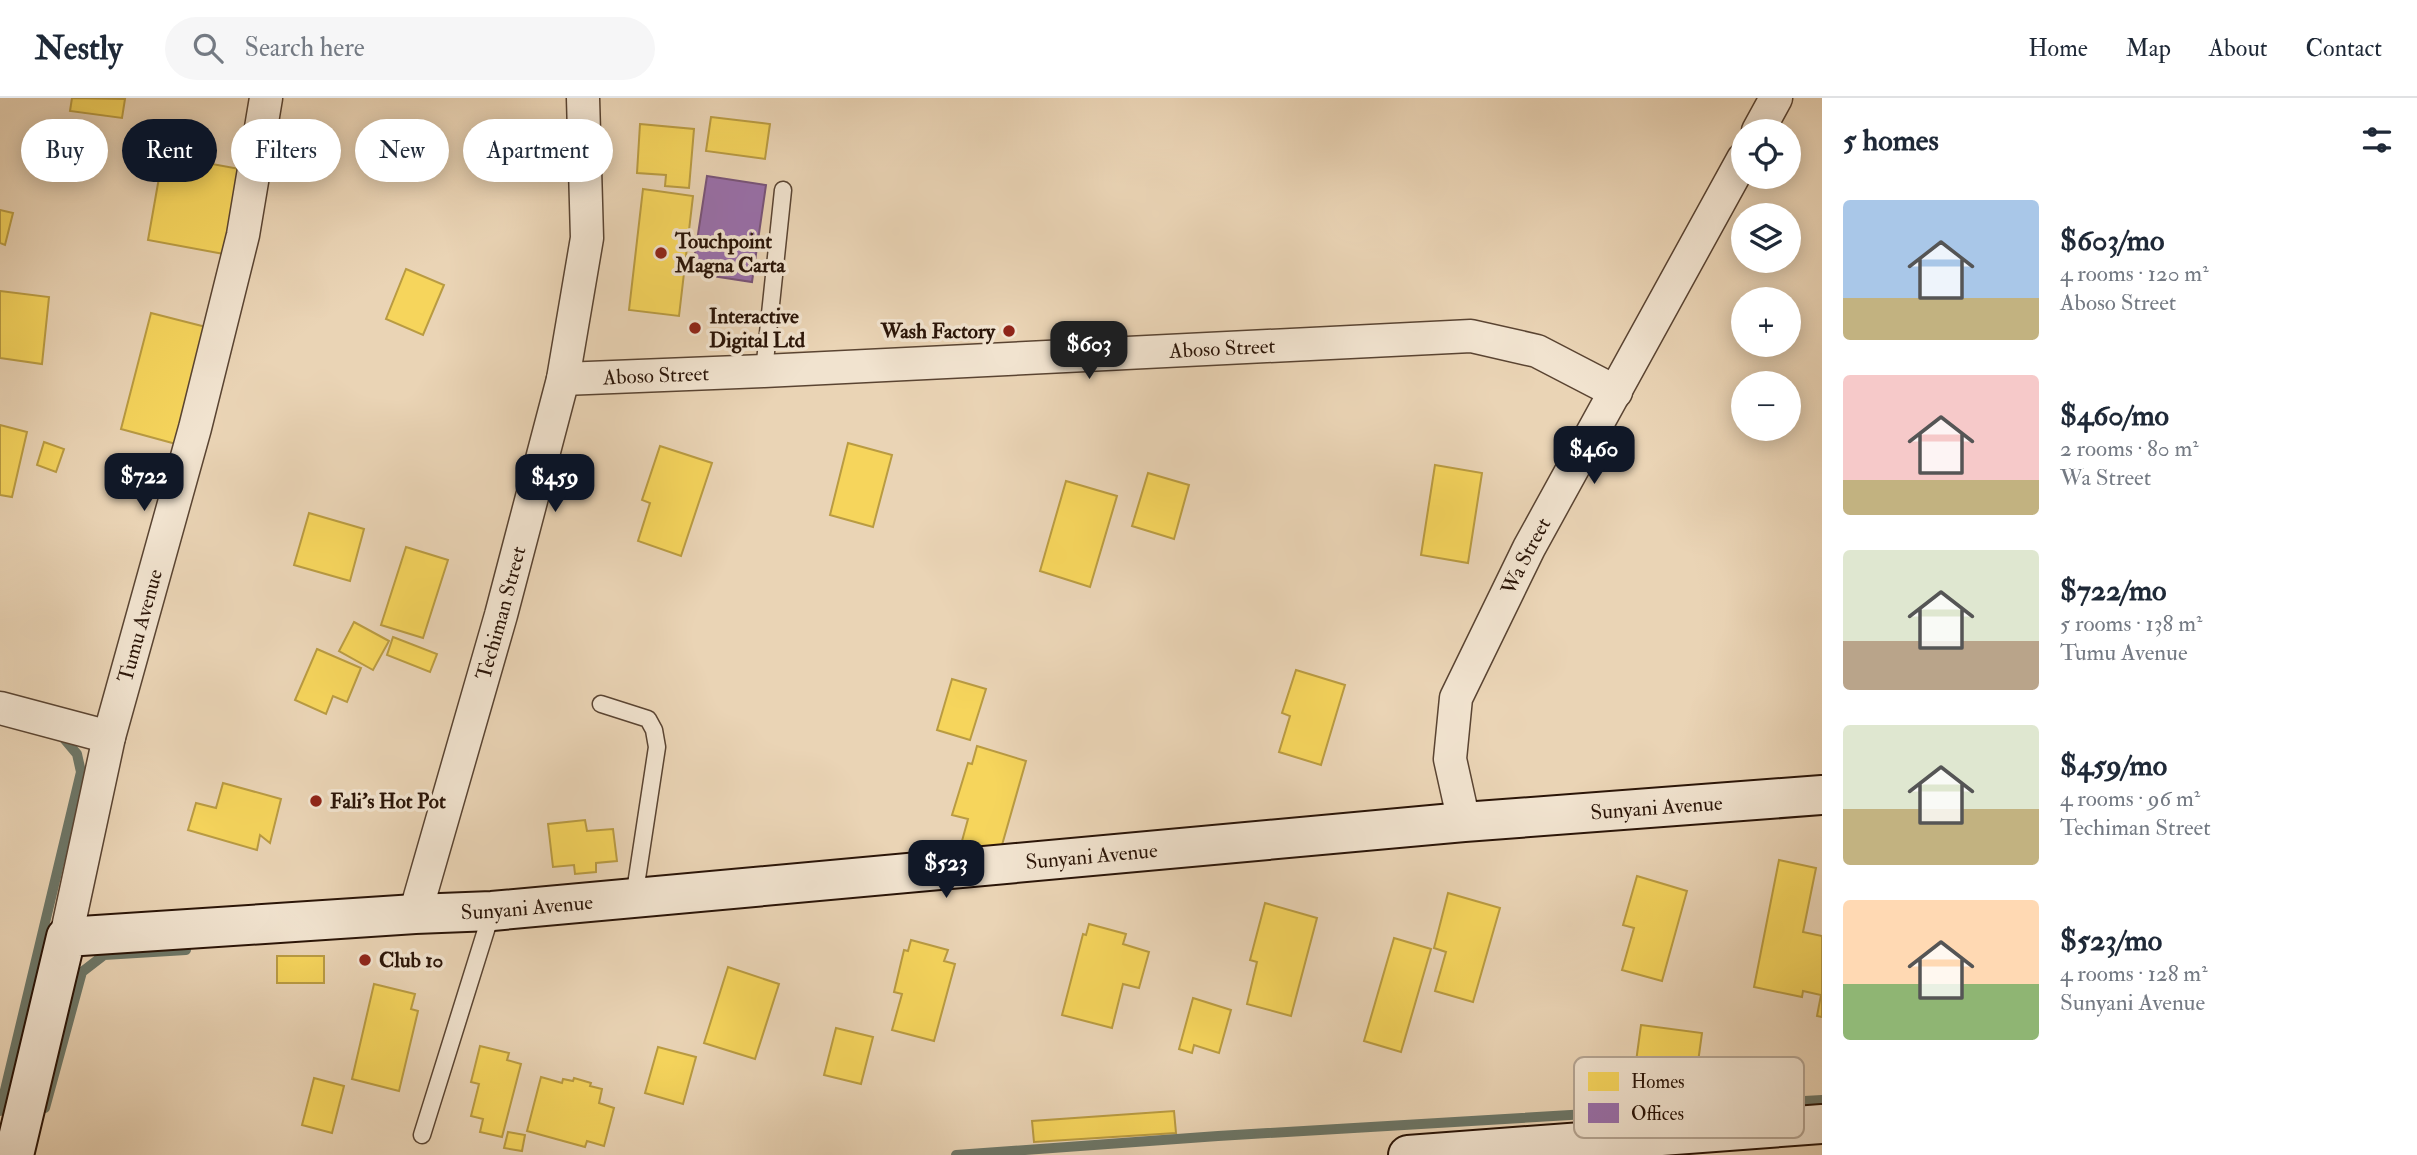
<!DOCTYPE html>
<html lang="en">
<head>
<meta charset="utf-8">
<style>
	body { margin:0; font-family:"IM FELL Double Pica",serif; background:#f6f6f7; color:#1f2937; height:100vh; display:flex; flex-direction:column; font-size:26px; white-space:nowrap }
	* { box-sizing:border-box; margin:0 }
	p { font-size:23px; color:#747a83 }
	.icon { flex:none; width:38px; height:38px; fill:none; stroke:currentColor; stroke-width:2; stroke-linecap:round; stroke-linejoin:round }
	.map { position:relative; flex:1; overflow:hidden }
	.side { display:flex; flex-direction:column; background:#fff; width:595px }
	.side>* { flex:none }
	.top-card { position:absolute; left:21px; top:21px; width:665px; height:63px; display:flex; gap:14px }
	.tools { position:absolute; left:1731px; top:21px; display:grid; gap:14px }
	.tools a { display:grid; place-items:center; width:70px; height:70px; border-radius:50%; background:#fff; box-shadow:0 4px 18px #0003; font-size:35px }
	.price { position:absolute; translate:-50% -60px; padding:0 16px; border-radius:14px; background:#111827; color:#fff; font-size:23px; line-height:46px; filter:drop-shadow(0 2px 4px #0008) }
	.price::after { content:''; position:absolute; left:50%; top:42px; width:21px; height:16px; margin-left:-10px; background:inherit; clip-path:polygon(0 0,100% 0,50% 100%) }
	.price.on { background:#222; color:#fff }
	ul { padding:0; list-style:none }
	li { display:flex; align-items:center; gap:21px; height:175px; padding:0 21px }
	li span { display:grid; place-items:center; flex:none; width:196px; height:140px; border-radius:7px; color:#555 }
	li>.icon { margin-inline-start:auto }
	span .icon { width:84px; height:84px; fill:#fffc; stroke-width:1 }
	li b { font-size:30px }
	h2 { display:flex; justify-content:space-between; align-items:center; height:84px; padding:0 21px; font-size:30px }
	.pill { padding:0 24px; border-radius:32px; background:#fff; box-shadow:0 4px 18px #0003; font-size:24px; line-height:63px }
	.pill.on { background:#111827; color:#fff }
	header { display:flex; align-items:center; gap:42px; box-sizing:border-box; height:98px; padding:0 35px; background:#fff; border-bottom:2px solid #e0e1e3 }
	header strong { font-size:33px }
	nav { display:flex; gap:38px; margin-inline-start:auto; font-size:24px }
	.search { width:490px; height:63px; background:#f6f6f7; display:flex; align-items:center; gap:18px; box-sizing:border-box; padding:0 24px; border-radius:38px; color:#747a83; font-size:26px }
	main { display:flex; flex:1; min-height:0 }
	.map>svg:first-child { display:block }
	.homes { fill:#f6d55c; stroke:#b99b42; stroke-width:2 }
	.offices { fill:#9970ab; stroke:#78547a; stroke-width:2 }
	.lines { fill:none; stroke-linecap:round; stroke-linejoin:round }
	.stream { stroke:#6d7768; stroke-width:10 }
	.lane-casing { stroke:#5a4432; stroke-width:19 }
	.street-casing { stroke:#5a4432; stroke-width:35 }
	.secondary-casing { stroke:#2a1407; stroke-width:42 }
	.lane { stroke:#f1e3cf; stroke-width:16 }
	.street { stroke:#f1e3cf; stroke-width:32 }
	.secondary { stroke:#f1e3cf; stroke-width:38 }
	.poi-dot { fill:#8f2418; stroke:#f1e3cf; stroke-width:2.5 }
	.labels { text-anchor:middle; stroke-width:7; stroke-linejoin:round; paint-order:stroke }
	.poi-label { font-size:21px; font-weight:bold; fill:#2a1407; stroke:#f1e3cf; text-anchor:start }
	.street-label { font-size:21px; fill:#2a1407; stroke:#f1e3cf }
	.key { fill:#f1e3cf; stroke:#b5a593; stroke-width:2 }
	.key-label { font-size:19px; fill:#2a1407 }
</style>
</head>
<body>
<header>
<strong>Nestly</strong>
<div class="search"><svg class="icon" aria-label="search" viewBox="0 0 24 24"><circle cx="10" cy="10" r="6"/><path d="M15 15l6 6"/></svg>Search here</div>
<nav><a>Home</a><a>Map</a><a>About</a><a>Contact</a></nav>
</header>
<main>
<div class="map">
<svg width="1822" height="1057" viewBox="0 0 1822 1057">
	<rect width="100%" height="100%" fill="#ead4b5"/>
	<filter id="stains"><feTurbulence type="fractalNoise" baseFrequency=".00286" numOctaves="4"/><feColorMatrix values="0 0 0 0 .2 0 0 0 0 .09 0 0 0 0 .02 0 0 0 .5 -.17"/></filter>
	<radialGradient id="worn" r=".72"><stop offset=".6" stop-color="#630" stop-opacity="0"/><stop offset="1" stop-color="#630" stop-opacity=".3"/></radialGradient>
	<!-- homes -->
	<g class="homes">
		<path d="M72,0L125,1L122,20L70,13Z"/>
		<path d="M711,19L770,26L765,61L706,53Z"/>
		<path d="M640,26L694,31L689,90L665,88L666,77L637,75Z"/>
		<path d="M163,57L245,72L229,157L148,142Z"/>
		<path d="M643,91L693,98L679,218L629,212Z"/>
		<path d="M0,112L13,115L5,147L0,145Z"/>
		<path d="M406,171L444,187L423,237L386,221Z"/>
		<path d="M0,193L49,199L42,266L0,260Z"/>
		<path d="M151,215L206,229L176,346L121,331Z"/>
		<path d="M0,327L27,334L12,399L0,397Z"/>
		<path d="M44,344L64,351L56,374L37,367Z"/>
		<path d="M848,345L892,357L873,429L830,417Z"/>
		<path d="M660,348L712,365L681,458L638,443L650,405L642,402Z"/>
		<path d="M1435,367L1482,375L1468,465L1421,457Z"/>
		<path d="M1148,375L1189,387L1174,441L1132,428Z"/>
		<path d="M1066,383L1117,398L1090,489L1040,473Z"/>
		<path d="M309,415L364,431L350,483L294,467Z"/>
		<path d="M406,449L448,462L423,540L381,527Z"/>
		<path d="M354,524L389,543L373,572L339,553Z"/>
		<path d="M393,539L437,556L430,574L387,557Z"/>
		<path d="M317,551L361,570L347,604L333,598L326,616L295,602Z"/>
		<path d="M1296,572L1345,587L1321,667L1279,654L1290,618L1282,615Z"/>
		<path d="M952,581L986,591L970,642L937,632Z"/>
		<path d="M977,648L1026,663L1000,754L962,743L968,721L952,717L968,665L972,666Z"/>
		<path d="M223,685L281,701L270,745L260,737L257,752L188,732L196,705L216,710Z"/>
		<path d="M585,722L587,733L613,731L617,763L596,765V774L575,776L574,767L553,769L548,726Z"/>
		<path d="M1779,762L1816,770L1803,834L1822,838V919L1817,918L1821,897L1803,893L1802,899L1754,889Z"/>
		<path d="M1637,778L1687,793L1662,883L1622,872L1634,830L1623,827Z"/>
		<path d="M1448,795L1500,810L1473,904L1435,893L1446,854L1434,850Z"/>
		<path d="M1265,805L1317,820L1291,918L1247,906L1257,864L1250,862Z"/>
		<path d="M1089,826L1126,836L1123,846L1149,854L1139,890L1123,886L1112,930L1062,917L1083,836L1086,837Z"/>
		<path d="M1394,840L1431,851L1401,954L1364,943Z"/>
		<path d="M911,842L948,852L944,863L955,866L934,943L892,932L902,896L894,894L904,852L908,853Z"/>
		<rect x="277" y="858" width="47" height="27"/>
		<path d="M728,869L779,886L755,961L704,945Z"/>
		<path d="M374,886L415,896L411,911L418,913L399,993L352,981Z"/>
		<path d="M1193,900L1231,912L1219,955L1194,947L1192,955L1179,951Z"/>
		<path d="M1641,927L1702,935L1696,979L1635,971Z"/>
		<path d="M836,930L873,939L861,986L824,977Z"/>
		<path d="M480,948L509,955L507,962L521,966L502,1039L480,1034L483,1021L471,1018L479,986L471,984Z"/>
		<path d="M658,949L696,959L683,1006L645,995Z"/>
		<path d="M541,979L562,985L563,981L573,983L574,980L591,985L590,988L602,991L599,1005L614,1010L604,1048L587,1043L585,1049L527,1033Z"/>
		<path d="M314,980L344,988L332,1035L302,1027Z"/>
		<path d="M1174,1013L1176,1035L1034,1044L1032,1023Z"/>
		<path d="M508,1034L525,1037L522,1053L504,1050Z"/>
	</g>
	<!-- offices -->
	<path class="offices" d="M707,78L766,87L752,184L692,175Z"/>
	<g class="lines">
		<!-- stream -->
		<g class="stream">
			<path d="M45,1010L82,874L104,857L186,852"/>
			<path d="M0,1013L81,674L77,656L61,637L57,636"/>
			<path d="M956,1057L1218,1038L1822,1002"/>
		</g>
		<!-- lane casing -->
		<g class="lane-casing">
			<g id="lane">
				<path d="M764,273L783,92"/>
				<path d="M601,606L648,621L654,632L657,649L634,800"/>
				<path d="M422,1037L492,813"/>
			</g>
		</g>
		<!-- street casing -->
		<g class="street-casing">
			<g id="street">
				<path d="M1758,33L1776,0"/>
				<path id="s1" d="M563,281L764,273L1471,238L1537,253L1616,294"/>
				<path d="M0,610L109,639"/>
				<path id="s2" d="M1464,724L1450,661L1456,600L1529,450L1743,61"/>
				<path id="s3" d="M415,816L501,517L563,281L587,140L583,0"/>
				<path id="s4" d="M66,839L109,639L195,330L243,137L266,0"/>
			</g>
		</g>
		<!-- secondary casing -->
		<g class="secondary-casing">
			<g id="secondary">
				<path id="s5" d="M14,1057L66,839L415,816L492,813L1464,724L1822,697"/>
				<path d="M1408,1057L1822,1026"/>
			</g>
		</g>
		<!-- lane -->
		<use href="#lane" class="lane"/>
		<!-- street -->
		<use href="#street" class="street"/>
		<!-- secondary -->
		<use href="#secondary" class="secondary"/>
	</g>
	<!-- markers -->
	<g class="poi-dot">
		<circle cx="661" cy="155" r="7"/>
		<circle cx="695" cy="230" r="7"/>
		<circle cx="1009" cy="233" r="7"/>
		<circle cx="316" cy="703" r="7"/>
		<circle cx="365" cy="862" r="7"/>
	</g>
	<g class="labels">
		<!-- poi labels -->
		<g class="poi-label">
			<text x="675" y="150">Touchpoint<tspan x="675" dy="24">Magna Carta</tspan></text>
			<text x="709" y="225">Interactive<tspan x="709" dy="24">Digital Ltd</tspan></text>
			<text x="995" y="240" text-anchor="end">Wash Factory</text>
			<text x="330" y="710">Fali's Hot Pot</text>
			<text x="379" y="869">Club 10</text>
		</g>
		<!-- street labels -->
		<g class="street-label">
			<text dy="7" stroke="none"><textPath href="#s1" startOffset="660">Aboso Street</textPath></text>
			<text dy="7" stroke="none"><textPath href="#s1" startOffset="93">Aboso Street</textPath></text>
			<text dy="7" stroke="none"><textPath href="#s2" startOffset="284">Wa Street</textPath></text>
			<text dy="7" stroke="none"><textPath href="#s3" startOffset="313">Techiman Street</textPath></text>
			<text dy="7" stroke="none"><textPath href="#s4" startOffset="320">Tumu Avenue</textPath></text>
			<text dy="7" stroke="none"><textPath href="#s5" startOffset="1820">Sunyani Avenue</textPath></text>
			<text dy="7" stroke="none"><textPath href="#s5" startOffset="1253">Sunyani Avenue</textPath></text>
			<text dy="7" stroke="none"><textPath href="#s5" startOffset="686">Sunyani Avenue</textPath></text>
		</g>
	</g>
	<!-- legend -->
	<rect x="1574" y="959" width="230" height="81" rx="10" class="key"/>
	<rect x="1588" y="974" width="31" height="19" fill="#f6d55c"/>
	<rect x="1588" y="1005" width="31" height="20" fill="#9970ab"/>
	<g class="key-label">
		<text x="1631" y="990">Homes</text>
		<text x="1631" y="1022">Offices</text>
	</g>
	<rect width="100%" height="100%" filter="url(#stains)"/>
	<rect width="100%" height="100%" fill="url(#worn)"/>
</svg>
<div class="tools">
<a><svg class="icon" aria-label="locate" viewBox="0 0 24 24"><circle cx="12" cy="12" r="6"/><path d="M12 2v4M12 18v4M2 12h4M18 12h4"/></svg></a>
<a><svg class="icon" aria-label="layers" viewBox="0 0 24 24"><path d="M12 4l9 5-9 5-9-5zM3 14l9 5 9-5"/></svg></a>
<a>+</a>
<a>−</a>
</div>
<b class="price on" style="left:1089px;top:283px">$603</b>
<b class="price" style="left:1594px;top:388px">$460</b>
<b class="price" style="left:144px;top:415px">$722</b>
<b class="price" style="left:555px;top:416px">$459</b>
<b class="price" style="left:946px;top:802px">$523</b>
<div class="top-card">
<a class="pill">Buy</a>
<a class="pill on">Rent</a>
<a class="pill">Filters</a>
<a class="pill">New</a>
<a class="pill">Apartment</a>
</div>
</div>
<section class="side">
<h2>5 homes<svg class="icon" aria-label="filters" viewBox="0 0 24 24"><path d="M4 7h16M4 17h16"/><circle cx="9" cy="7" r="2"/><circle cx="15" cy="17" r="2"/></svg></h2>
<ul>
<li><span style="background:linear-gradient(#a9c7e8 70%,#c2b280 0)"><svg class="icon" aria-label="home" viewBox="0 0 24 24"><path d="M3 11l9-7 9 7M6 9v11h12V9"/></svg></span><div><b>$603/mo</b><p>4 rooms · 120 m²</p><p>Aboso Street</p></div></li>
<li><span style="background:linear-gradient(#f6c9c9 75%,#c2b280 0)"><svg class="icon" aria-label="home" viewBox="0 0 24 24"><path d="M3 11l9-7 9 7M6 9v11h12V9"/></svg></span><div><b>$460/mo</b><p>2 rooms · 80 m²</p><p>Wa Street</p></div></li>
<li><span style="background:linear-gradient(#dfe7d0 65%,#b9a48a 0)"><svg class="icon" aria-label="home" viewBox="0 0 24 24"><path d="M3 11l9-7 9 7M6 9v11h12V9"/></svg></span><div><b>$722/mo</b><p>5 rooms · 138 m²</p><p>Tumu Avenue</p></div></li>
<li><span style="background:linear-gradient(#dfe7d0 60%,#c2b280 0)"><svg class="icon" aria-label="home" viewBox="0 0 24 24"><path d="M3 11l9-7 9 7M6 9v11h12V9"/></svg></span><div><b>$459/mo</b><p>4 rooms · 96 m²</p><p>Techiman Street</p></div></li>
<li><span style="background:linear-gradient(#ffd9b3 60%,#8fb573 0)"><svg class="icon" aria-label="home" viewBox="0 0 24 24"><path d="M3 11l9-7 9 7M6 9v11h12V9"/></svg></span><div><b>$523/mo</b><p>4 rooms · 128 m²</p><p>Sunyani Avenue</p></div></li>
</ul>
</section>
</main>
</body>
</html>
